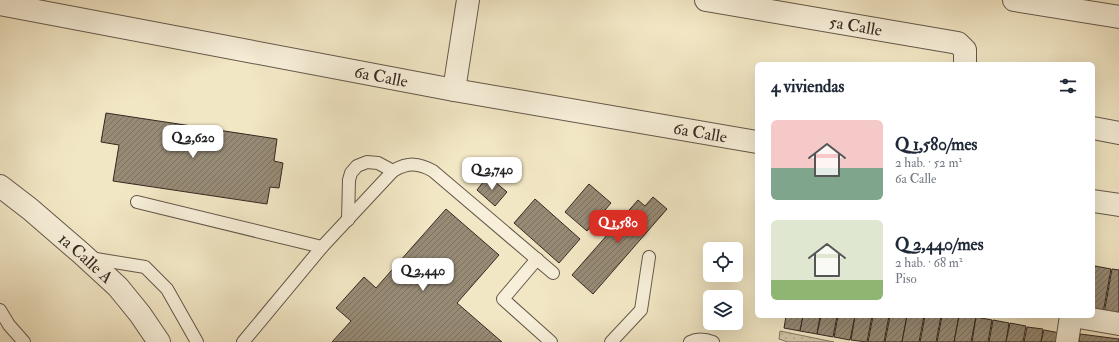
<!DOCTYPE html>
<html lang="es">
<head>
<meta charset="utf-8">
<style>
	body { margin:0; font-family:"IM FELL Double Pica",serif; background:#f2f2f3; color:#1f2937; height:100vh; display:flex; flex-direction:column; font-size:15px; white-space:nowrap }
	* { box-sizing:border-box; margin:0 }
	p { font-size:13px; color:#747a83 }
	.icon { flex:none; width:22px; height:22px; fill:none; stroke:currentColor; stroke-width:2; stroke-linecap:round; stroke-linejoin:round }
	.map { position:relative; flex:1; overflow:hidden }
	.side { position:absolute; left:755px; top:62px; width:340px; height:256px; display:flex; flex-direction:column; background:#fff; border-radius:6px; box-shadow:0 4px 16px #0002 }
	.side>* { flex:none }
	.fabs { position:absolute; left:703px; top:242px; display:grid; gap:8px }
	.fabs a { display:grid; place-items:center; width:40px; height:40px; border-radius:6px; background:#fff; box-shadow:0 4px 16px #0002; font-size:20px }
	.price { position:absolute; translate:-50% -34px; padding:0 9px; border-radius:8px; background:#fff; color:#222; font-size:13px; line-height:26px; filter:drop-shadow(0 1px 2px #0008) }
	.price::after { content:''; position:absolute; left:50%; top:24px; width:12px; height:9px; margin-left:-6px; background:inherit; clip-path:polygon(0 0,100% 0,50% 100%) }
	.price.current { background:#d93025; color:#fff }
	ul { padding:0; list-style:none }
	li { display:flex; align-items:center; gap:12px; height:100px; padding:0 16px }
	li span { display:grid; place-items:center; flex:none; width:112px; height:80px; border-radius:6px; color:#555 }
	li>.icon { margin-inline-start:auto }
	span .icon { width:48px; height:48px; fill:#fffc; stroke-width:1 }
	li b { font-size:17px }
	h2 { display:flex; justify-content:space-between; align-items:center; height:48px; padding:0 16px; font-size:17px }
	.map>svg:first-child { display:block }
	.park { fill:url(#park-dots); stroke:#847865 }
	.building { fill:url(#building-hatch); stroke:#352821 }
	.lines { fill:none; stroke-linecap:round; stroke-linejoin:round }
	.lane-casing { stroke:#64584a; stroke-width:14 }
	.street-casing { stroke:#64584a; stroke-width:24 }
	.lane { stroke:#f7efd9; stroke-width:12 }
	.street { stroke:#f7efd9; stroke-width:22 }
	.labels { text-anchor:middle; stroke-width:4; stroke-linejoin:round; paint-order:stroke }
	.street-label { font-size:17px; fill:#352821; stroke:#f7efd9 }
</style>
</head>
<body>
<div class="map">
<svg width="1119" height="342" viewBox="0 0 1119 342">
	<defs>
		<pattern id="park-dots" width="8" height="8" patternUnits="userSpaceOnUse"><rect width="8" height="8" fill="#d2c7a9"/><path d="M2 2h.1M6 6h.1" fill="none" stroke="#b5ab91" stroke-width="1.8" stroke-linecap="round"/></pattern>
		<pattern id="building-hatch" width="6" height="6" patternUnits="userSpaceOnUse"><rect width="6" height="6" fill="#978b76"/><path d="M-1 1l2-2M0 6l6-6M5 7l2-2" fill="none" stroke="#7c7260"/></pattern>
	</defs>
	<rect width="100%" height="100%" fill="#f2e7c5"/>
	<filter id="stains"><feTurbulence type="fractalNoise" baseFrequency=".005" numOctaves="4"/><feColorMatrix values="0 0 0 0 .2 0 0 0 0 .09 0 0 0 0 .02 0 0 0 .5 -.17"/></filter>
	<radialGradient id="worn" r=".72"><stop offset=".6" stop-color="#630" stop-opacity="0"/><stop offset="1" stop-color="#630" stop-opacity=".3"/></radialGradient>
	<!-- park -->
	<path class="park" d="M780,331L834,342H788L779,339Z"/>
	<!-- building -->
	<g class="building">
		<path d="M106,113L277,139L274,161L283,163L279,188L270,187L267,204L113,181L119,145L101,142Z"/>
		<path d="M488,176L507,192L495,206L477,190Z"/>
		<path d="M589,184L611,203L587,231L565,212Z"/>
		<path d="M653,197L667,209L593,294L572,275L638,200L645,206Z"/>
		<path d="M535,199L580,239L559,263L514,223Z"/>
		<path d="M446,209L499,255L457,303L502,342H332L351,321L336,308L364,277L376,288Z"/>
		<path d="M1095,266L1111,269L1103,313L1093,312V277Z"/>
		<path d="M1112,269L1119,270V316L1104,314Z"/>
		<path d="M786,316H803L800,331L784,328Z"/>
		<path d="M803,316H820L817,334L800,331Z"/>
		<path d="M821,316H837L833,337L817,334Z"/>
		<path d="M838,316H855L850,340L834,337Z"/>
		<path d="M855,316H872L867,342L851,340Z"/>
		<path d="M873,316H889L884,342H868Z"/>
		<path d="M890,316H907L902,342H885Z"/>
		<path d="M907,316H924L919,342H902Z"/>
		<path d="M925,316H941L936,342H920Z"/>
		<path d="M942,316H959L954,342H937Z"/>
		<path d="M959,316L976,317L971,342H954Z"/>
		<path d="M976,317L992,320L988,342H972Z"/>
		<path d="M993,320L1009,323L1006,342H989Z"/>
		<path d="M1010,323L1026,326L1023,342H1006Z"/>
		<path d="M1027,327L1043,329L1041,342H1024Z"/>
		<path d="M1044,330L1060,333L1058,342H1041Z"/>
		<path d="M1080,334L1119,339V342H1079Z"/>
	</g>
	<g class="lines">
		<!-- lane casing -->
		<g class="lane-casing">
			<g id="lane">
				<path d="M137,202L322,247"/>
				<path d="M348,220L349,180L351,173L357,166L367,162L378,163L393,171"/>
				<path d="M90,258L145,267L167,289L197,342"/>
				<path d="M537,259L503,299L551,342"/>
				<path d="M0,310L9,325L24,342"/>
				<path d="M243,342L322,247L393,171C408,162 419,163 433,171L553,273"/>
				<path d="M611,342L641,310L649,257"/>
				<path d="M690,342C698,338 705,339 713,342"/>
			</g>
		</g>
		<!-- street casing -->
		<g class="street-casing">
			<g id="street">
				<path id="s1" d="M706,0L958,43L965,50V64"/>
				<path d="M1014,0L1119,17"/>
				<path id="s2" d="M0,4L454,90L757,142"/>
				<path d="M454,90L468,0"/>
				<path d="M1093,128L1119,133"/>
				<path id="s3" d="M0,186L30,209L81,253L118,287L140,314L159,342"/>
				<path d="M1093,201L1119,205"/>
				<path d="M1073,316L1119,324"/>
				<path d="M1067,342L1071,316"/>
			</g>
		</g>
		<!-- lane -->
		<use href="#lane" class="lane"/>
		<!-- street -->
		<use href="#street" class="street"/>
	</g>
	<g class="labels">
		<!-- street labels -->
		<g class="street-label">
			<text dy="6" stroke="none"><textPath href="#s1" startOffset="152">5a Calle</textPath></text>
			<text dy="6" stroke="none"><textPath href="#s2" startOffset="388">6a Calle</textPath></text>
			<text dy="6" stroke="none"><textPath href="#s2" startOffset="712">6a Calle</textPath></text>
			<text dy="6" stroke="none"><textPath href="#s3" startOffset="112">1a Calle A</textPath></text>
		</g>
	</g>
	<rect width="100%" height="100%" filter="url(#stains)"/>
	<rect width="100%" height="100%" fill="url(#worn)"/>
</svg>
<div class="fabs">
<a><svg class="icon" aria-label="locate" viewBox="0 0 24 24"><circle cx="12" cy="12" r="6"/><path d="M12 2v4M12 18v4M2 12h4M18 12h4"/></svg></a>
<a><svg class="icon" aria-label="layers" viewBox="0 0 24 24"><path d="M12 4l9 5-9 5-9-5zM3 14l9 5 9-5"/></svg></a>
</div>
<b class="price" style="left:193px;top:159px">Q 2,620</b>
<b class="price" style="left:492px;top:191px">Q 2,740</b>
<b class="price current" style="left:618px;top:244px">Q 1,580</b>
<b class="price" style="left:423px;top:292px">Q 2,440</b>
<section class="side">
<h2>4 viviendas<svg class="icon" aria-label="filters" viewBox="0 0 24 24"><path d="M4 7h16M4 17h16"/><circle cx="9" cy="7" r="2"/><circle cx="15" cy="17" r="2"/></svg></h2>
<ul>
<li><span style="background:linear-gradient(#f6c9c9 60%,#7fa58c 0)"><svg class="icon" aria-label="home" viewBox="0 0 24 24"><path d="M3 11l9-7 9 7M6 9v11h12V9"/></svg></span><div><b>Q 1,580/mes</b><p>2 hab. · 52 m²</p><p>6a Calle</p></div></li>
<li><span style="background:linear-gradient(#dfe7d0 75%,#8fb573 0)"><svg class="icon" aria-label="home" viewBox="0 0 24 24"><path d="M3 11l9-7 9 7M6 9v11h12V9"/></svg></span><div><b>Q 2,440/mes</b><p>2 hab. · 68 m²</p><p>Piso</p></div></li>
</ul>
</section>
</div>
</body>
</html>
